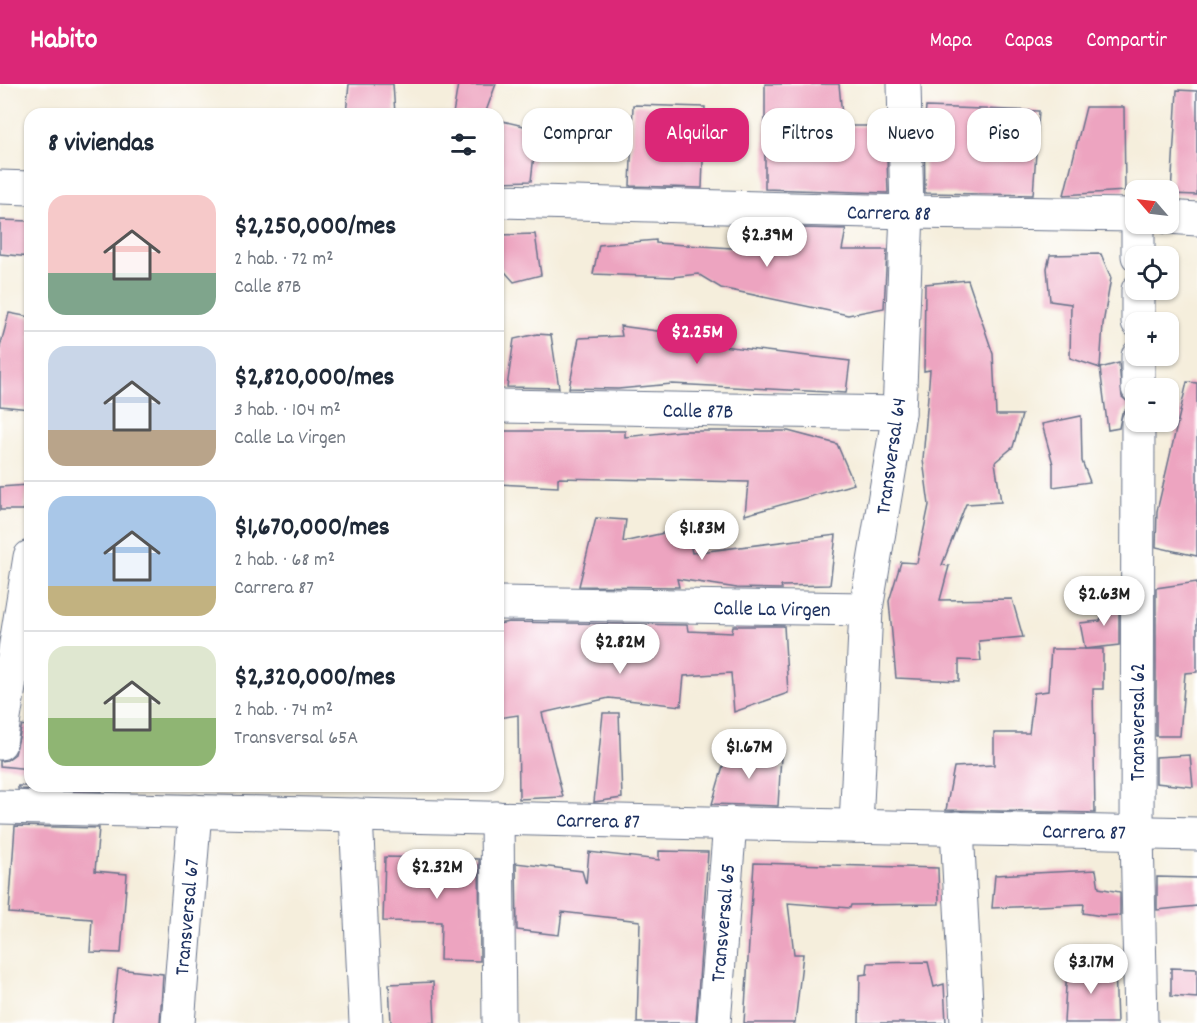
<!DOCTYPE html>
<html lang="es">
<head>
<meta charset="utf-8">
<style>
	body { margin:0; font-family:Dekko,sans-serif; background:#f6f6f7; color:#1f2937; height:100vh; display:flex; flex-direction:column; font-size:22px; white-space:nowrap }
	* { box-sizing:border-box; margin:0 }
	p { font-size:20px; color:#747a83 }
	.icon { flex:none; width:33px; height:33px; fill:none; stroke:currentColor; stroke-width:2; stroke-linecap:round; stroke-linejoin:round }
	.map { position:relative; flex:1; overflow:hidden }
	.sheet { position:absolute; left:24px; top:24px; width:480px; height:684px; display:flex; flex-direction:column; background:#fff; border-radius:18px; box-shadow:0 2px 4px #0004 }
	.sheet>* { flex:none }
	.banner { position:absolute; left:522px; top:24px; width:570px; height:54px; display:flex; gap:12px }
	.needle { width:39px; rotate:298deg }
	.buttons { position:absolute; left:1125px; top:96px; display:grid; gap:12px }
	.buttons a { display:grid; place-items:center; width:54px; height:54px; border-radius:12px; background:#fff; box-shadow:0 2px 4px #0004; font-size:30px }
	.price { position:absolute; translate:-50% -51px; padding:0 14px; border-radius:21px; background:#fff; color:#222; font-size:20px; line-height:39px; filter:drop-shadow(0 2px 3px #0008) }
	.price::after { content:''; position:absolute; left:50%; top:36px; width:18px; height:14px; margin-left:-9px; background:inherit; clip-path:polygon(0 0,100% 0,50% 100%) }
	.price.on { background:#db2777; color:#fff }
	ul { padding:0; list-style:none }
	li { display:flex; align-items:center; gap:18px; height:150px; padding:0 24px }
	li+li { border-top:2px solid #e0e1e3 }
	li span { display:grid; place-items:center; flex:none; width:168px; height:120px; border-radius:18px; color:#555 }
	li>.icon { margin-inline-start:auto }
	span .icon { width:72px; height:72px; fill:#fffc; stroke-width:1 }
	li b { font-size:26px }
	h2 { display:flex; justify-content:space-between; align-items:center; height:72px; padding:0 24px; font-size:26px }
	.pill { padding:0 21px; border-radius:18px; background:#fff; box-shadow:0 2px 4px #0004; font-size:21px; line-height:54px }
	.pill.on { background:#db2777; color:#fff }
	header { display:flex; align-items:center; gap:36px; box-sizing:border-box; height:84px; padding:0 30px; background:#db2777; color:#fff }
	header strong { font-size:28px }
	nav { display:flex; gap:33px; margin-inline-start:auto; font-size:21px }
	.map>svg:first-child { display:block }
	.building { fill:#eda4c0 }
	.lines { fill:none; stroke-linecap:round; stroke-linejoin:round }
	.minor-casing { stroke:#67728a; stroke-width:35 }
	.minor { stroke:#fff; stroke-width:33 }
	.labels { text-anchor:middle; stroke-width:4.5; stroke-linejoin:round; paint-order:stroke }
	.street-label { font-size:21px; fill:#1b2f5e; stroke:#fff }
</style>
</head>
<body>
<header>
<strong>Habito</strong>
<nav><a>Mapa</a><a>Capas</a><a>Compartir</a></nav>
</header>
<div class="map">
<svg width="1197" height="939" viewBox="0 0 1197 939">
	<rect width="100%" height="100%" fill="#fff"/>
	<filter id="ink" filterUnits="userSpaceOnUse"><feTurbulence type="fractalNoise" baseFrequency=".0167" numOctaves="2"/><feDisplacementMap in="SourceGraphic" scale="12" xChannelSelector="R" yChannelSelector="G"/><feConvolveMatrix kernelMatrix="1 2 1 2 8 2 1 2 1" color-interpolation-filters="sRGB"/></filter>
	<filter id="wash" filterUnits="userSpaceOnUse"><feTurbulence type="fractalNoise" baseFrequency=".008" numOctaves="4" result="noise"/><feDisplacementMap in="SourceGraphic" scale="24" xChannelSelector="R" yChannelSelector="G"/><feGaussianBlur stdDeviation="1.35" result="paint"/><feColorMatrix in="noise" values="0 0 0 0 0 0 0 0 0 0 0 0 0 0 0 0 0 1.4 0 .05"/><feComposite in="paint" operator="in"/></filter>
	<g filter="url(#wash)">
		<rect width="100%" height="100%" fill="#f5eedc"/>
		<g id="blocks">
			<!-- building -->
			<g class="building">
				<path d="M349,0H393L395,30H346Z"/>
				<path d="M458,0H496L485,30H453Z"/>
				<path d="M765,0H839L843,42H886L888,109L765,105Z"/>
				<path d="M1177,6L1197,7V111L1171,110Z"/>
				<path d="M633,21L705,23L702,104L630,102Z"/>
				<path d="M926,23L1039,27L1033,111L925,109L924,41Z"/>
				<path d="M1086,23H1124L1125,107L1064,111Z"/>
				<path d="M498,36L537,45L531,97L498,98Z"/>
				<path d="M0,136L30,137V173L0,170Z"/>
				<path d="M804,144L846,145L842,166H887L884,224L848,231L721,204L698,190L673,193L593,190L599,161L656,156V159L762,166L765,150Z"/>
				<path d="M535,150L541,191L514,198L498,180V151Z"/>
				<path d="M1101,170L1111,194L1103,240L1100,284L1070,274L1071,220L1050,217L1047,184L1050,171Z"/>
				<path d="M968,196L993,270L996,331H1022L1013,363L995,378L1001,418L966,420L942,481L949,482L940,516L1012,515L1023,553L979,557L981,577L959,576V597L896,594L889,517L901,478L917,479L929,421L923,376L930,286L924,287L925,200Z"/>
				<path d="M9,229L30,233V325L0,322V263Z"/>
				<path d="M620,242L672,249V256L850,277L846,309L672,300L618,305L569,304L579,254L622,252Z"/>
				<path d="M537,250L551,251L559,304L507,303L514,255Z"/>
				<path d="M1119,279L1122,313L1131,321L1122,329L1119,344L1108,346L1100,284Z"/>
				<path d="M1187,298L1197,299V472L1156,463L1157,427Z"/>
				<path d="M1081,332L1082,377L1090,398L1053,403V380L1042,340Z"/>
				<path d="M498,347H625V353L680,347H788L837,360L854,400L745,431L748,398L558,394V403L498,400Z"/>
				<path d="M28,401L24,426H0V403Z"/>
				<path d="M596,434L626,436L623,458L687,444L692,469L836,451L830,501L781,502L782,505L737,504L677,495L679,503L579,502Z"/>
				<path d="M1197,498V588L1185,589L1180,652H1156V504Z"/>
				<path d="M1119,509V561L1085,565L1080,539L1100,537L1110,511Z"/>
				<path d="M509,538L687,541L688,547L732,549L733,542H784L788,609L734,628L731,589L684,592L681,622L609,614L542,629L563,713L519,715L518,631L498,634V540Z"/>
				<path d="M1051,565H1103V605H1093L1095,729L946,726L954,683L994,681V649H1029L1034,609L1048,607Z"/>
				<path d="M603,629H619L622,714L594,718Z"/>
				<path d="M22,641L30,643V685L0,682V677L7,676L15,670Z"/>
				<path d="M727,668L781,672L778,722L712,720Z"/>
				<path d="M1190,671L1193,703L1156,699V673Z"/>
				<path d="M18,702H102V707L18,705Z"/>
				<path d="M15,742L99,744L95,787L127,790L121,869L90,868L92,835L9,829Z"/>
				<path d="M659,767L708,768L696,939H637L640,837L562,828L559,851L517,846L516,779L582,787L586,800L589,768L659,776Z"/>
				<path d="M385,773L479,775L480,877L440,876L441,838L383,837Z"/>
				<path d="M754,779L938,784L939,820L851,821L850,824L788,819L794,870H803L795,939H744Z"/>
				<path d="M1096,786L1099,804L1120,808V831L1102,832L1083,829L1084,820L992,824L995,791Z"/>
				<path d="M1157,793L1197,794V822L1157,826Z"/>
				<path d="M928,878L934,903L944,900L946,939H859L860,891L867,890L868,879Z"/>
				<path d="M1067,882L1115,883L1117,939H1064Z"/>
				<path d="M1171,884L1197,885V914L1171,912Z"/>
				<path d="M118,885L163,890L160,939H112Z"/>
				<path d="M433,898L435,939H391L389,900Z"/>
			</g>
		</g>
	</g>
	<g filter="url(#ink)">
		<use href="#blocks" fill-opacity="0" stroke="#67728a" stroke-width="1.5"/>
		<g class="lines">
			<!-- minor casing -->
			<g class="minor-casing">
				<g id="minor">
					<path d="M0,103L30,104"/>
					<path d="M498,117L907,128L1136,131"/>
					<path d="M1168,133L1197,135"/>
					<path d="M1138,172V140"/>
					<path d="M1138,238V206"/>
					<path d="M1138,304V272"/>
					<path d="M498,322L899,329"/>
					<path d="M1138,338L1137,748L1141,939"/>
					<path d="M498,519L866,525"/>
					<path d="M0,659L30,473"/>
					<path d="M0,723L1197,750"/>
					<path d="M356,731L366,939"/>
					<path d="M497,734L499,939"/>
					<path d="M856,742L866,525L899,329L907,128L904,0"/>
					<path d="M957,744L967,939"/>
					<path d="M178,939L195,727"/>
					<path d="M714,939L730,739"/>
				</g>
			</g>
			<!-- minor -->
			<use href="#minor" class="minor"/>
		</g>
	</g>
	<g class="labels">
		<!-- street labels -->
		<g class="street-label">
			<text transform="translate(889 128) rotate(1)" y="7">Carrera 88</text>
			<text transform="translate(698 326) rotate(1)" y="7">Calle 87B</text>
			<text transform="translate(890 372) rotate(-82)" y="7">Transversal 64</text>
			<text transform="translate(772 524) rotate(1)" y="7">Calle La Virgen</text>
			<text transform="translate(1137 638) rotate(-90)" y="7">Transversal 62</text>
			<text transform="translate(598 736) rotate(1)" y="7">Carrera 87</text>
			<text transform="translate(1084 747) rotate(1)" y="7">Carrera 87</text>
			<text transform="translate(186 833) rotate(-85)" y="7">Transversal 67</text>
			<text transform="translate(722 839) rotate(-85)" y="7">Transversal 65</text>
		</g>
	</g>
</svg>
<div class="buttons">
<a><svg class="needle" viewBox="-14 -14 28 28"><path d="M0-13l5 13h-10z" fill="#e53935"/><path d="M0 13l5-13h-10z" fill="#747a83"/></svg></a>
<a><svg class="icon" aria-label="locate" viewBox="0 0 24 24"><circle cx="12" cy="12" r="6"/><path d="M12 2v4M12 18v4M2 12h4M18 12h4"/></svg></a>
<a>+</a>
<a>−</a>
</div>
<b class="price" style="left:767px;top:184px">$2.39M</b>
<b class="price on" style="left:697px;top:281px">$2.25M</b>
<b class="price" style="left:702px;top:477px">$1.83M</b>
<b class="price" style="left:1104px;top:543px">$2.63M</b>
<b class="price" style="left:620px;top:591px">$2.82M</b>
<b class="price" style="left:749px;top:696px">$1.67M</b>
<b class="price" style="left:437px;top:816px">$2.32M</b>
<b class="price" style="left:1091px;top:911px">$3.17M</b>
<div class="banner">
<a class="pill">Comprar</a>
<a class="pill on">Alquilar</a>
<a class="pill">Filtros</a>
<a class="pill">Nuevo</a>
<a class="pill">Piso</a>
</div>
<section class="sheet">
<h2>8 viviendas<svg class="icon" aria-label="filters" viewBox="0 0 24 24"><path d="M4 7h16M4 17h16"/><circle cx="9" cy="7" r="2"/><circle cx="15" cy="17" r="2"/></svg></h2>
<ul>
<li><span style="background:linear-gradient(#f6c9c9 65%,#7fa58c 0)"><svg class="icon" aria-label="home" viewBox="0 0 24 24"><path d="M3 11l9-7 9 7M6 9v11h12V9"/></svg></span><div><b>$2,250,000/mes</b><p>2 hab. · 72 m²</p><p>Calle 87B</p></div></li>
<li><span style="background:linear-gradient(#c9d6e8 70%,#b9a48a 0)"><svg class="icon" aria-label="home" viewBox="0 0 24 24"><path d="M3 11l9-7 9 7M6 9v11h12V9"/></svg></span><div><b>$2,820,000/mes</b><p>3 hab. · 104 m²</p><p>Calle La Virgen</p></div></li>
<li><span style="background:linear-gradient(#a9c7e8 75%,#c2b280 0)"><svg class="icon" aria-label="home" viewBox="0 0 24 24"><path d="M3 11l9-7 9 7M6 9v11h12V9"/></svg></span><div><b>$1,670,000/mes</b><p>2 hab. · 68 m²</p><p>Carrera 87</p></div></li>
<li><span style="background:linear-gradient(#dfe7d0 60%,#8fb573 0)"><svg class="icon" aria-label="home" viewBox="0 0 24 24"><path d="M3 11l9-7 9 7M6 9v11h12V9"/></svg></span><div><b>$2,320,000/mes</b><p>2 hab. · 74 m²</p><p>Transversal 65A</p></div></li>
</ul>
</section>
</div>
</body>
</html>
